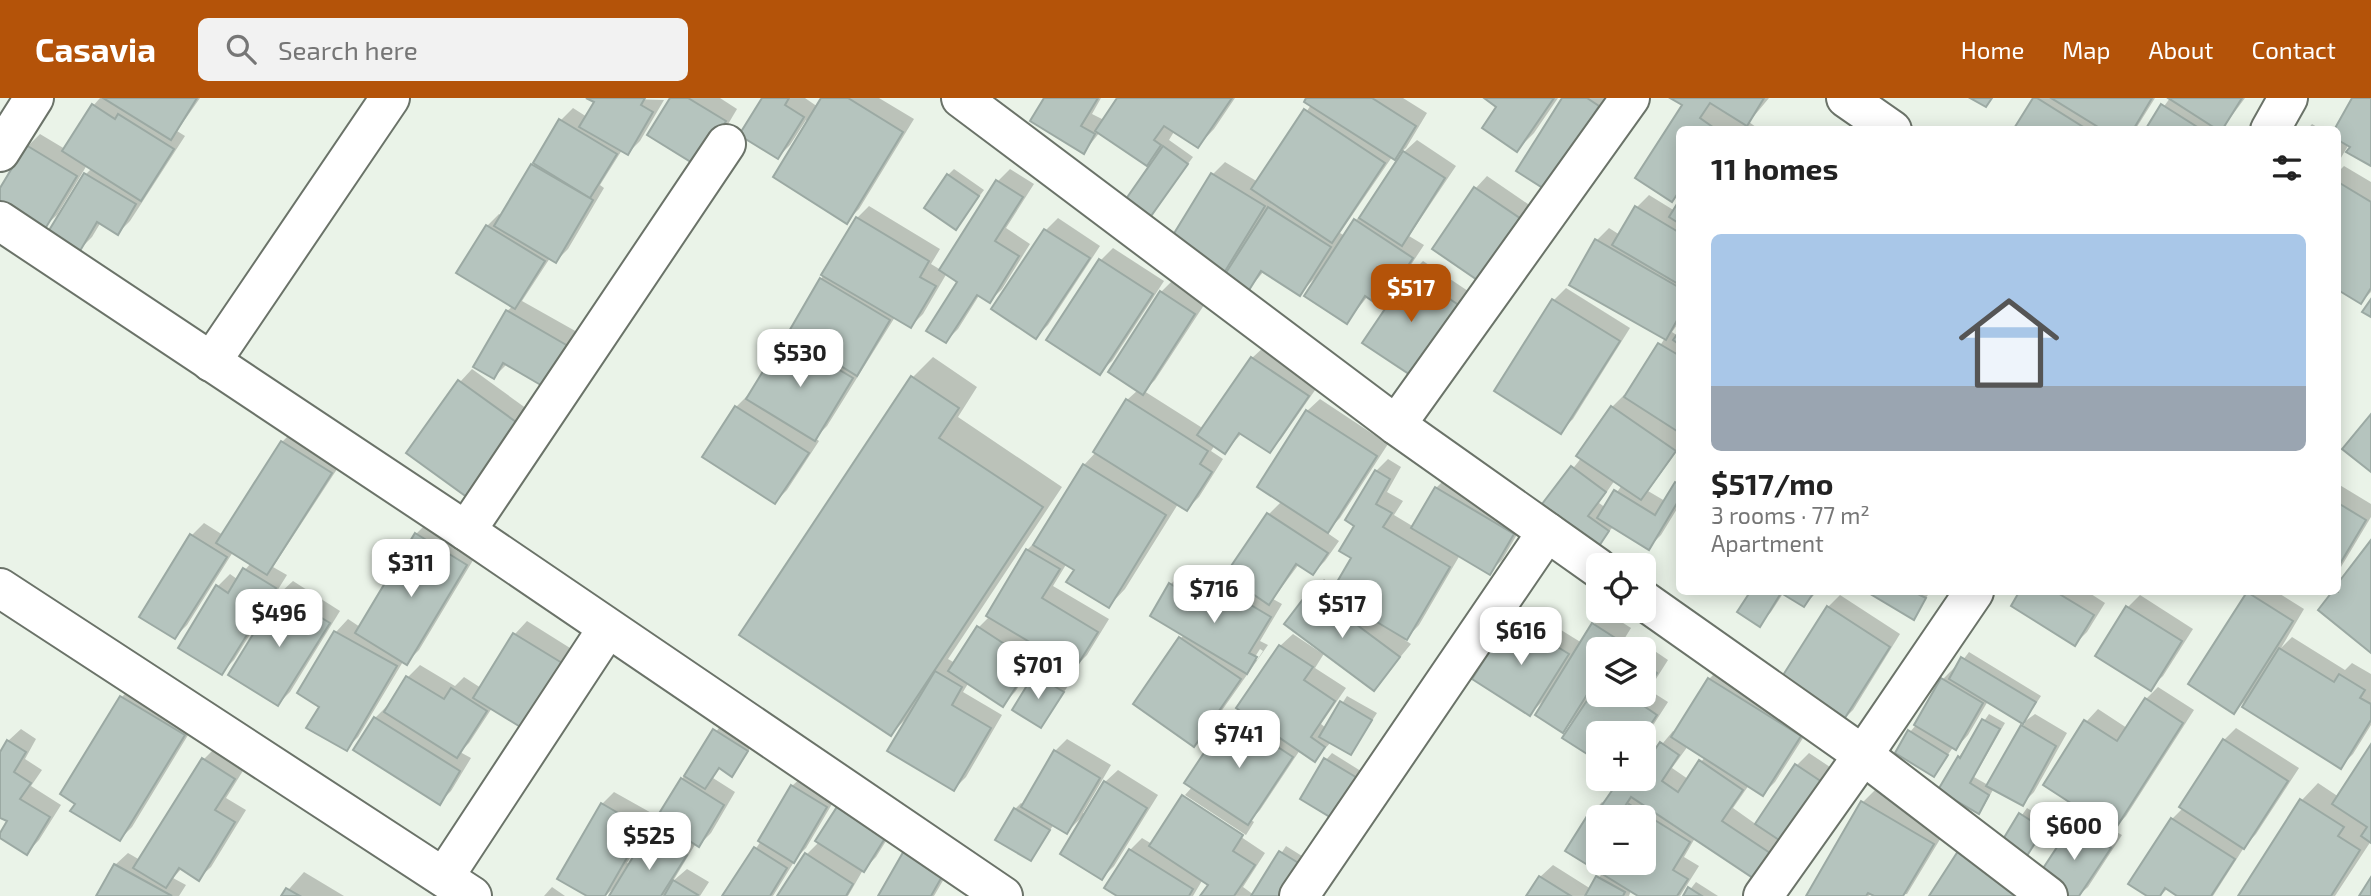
<!DOCTYPE html>
<html lang="en">
<head>
<meta charset="utf-8">
<style>
	body { margin:0; font-family:"Exo 2",sans-serif; background:#f2f2f2; color:#222; height:100vh; display:flex; flex-direction:column; font-size:26px; white-space:nowrap }
	* { box-sizing:border-box; margin:0 }
	p { font-size:23px; color:#767676 }
	.icon { flex:none; width:38px; height:38px; fill:none; stroke:currentColor; stroke-width:2; stroke-linecap:round; stroke-linejoin:round }
	.map { position:relative; flex:1; overflow:hidden }
	.details { position:absolute; left:1676px; top:28px; width:665px; height:469px; display:flex; flex-direction:column; background:#fff; border-radius:10px; box-shadow:0 4px 18px #0003 }
	.details>* { flex:none }
	.buttons { position:absolute; left:1586px; top:455px; display:grid; gap:14px }
	.buttons a { display:grid; place-items:center; width:70px; height:70px; border-radius:10px; background:#fff; box-shadow:0 4px 18px #0003; font-size:35px }
	.price { position:absolute; translate:-50% -60px; padding:0 16px; border-radius:14px; background:#fff; color:#222; font-size:23px; line-height:46px; filter:drop-shadow(0 2px 4px #0008) }
	.price::after { content:''; position:absolute; left:50%; top:42px; width:21px; height:16px; margin-left:-10px; background:inherit; clip-path:polygon(0 0,100% 0,50% 100%) }
	.price.selected { background:#b45309; color:#fff }
	ul { padding:0; list-style:none }
	li { display:grid; align-content:center; gap:14px; height:371px; padding:0 35px }
	li span { display:grid; place-items:center; height:217px; border-radius:10px; color:#555 }
	li>.icon { margin-inline-start:auto }
	span .icon { width:126px; height:126px; fill:#fffc; stroke-width:1 }
	li b { font-size:30px }
	h2 { display:flex; justify-content:space-between; align-items:center; height:84px; padding:0 35px; font-size:30px }
	header { display:flex; align-items:center; gap:42px; box-sizing:border-box; height:98px; padding:0 35px; background:#b45309; color:#fff }
	header strong { font-size:33px }
	nav { display:flex; gap:38px; margin-inline-start:auto; font-size:24px }
	.search { width:490px; height:63px; background:#f2f2f2; display:flex; align-items:center; gap:18px; box-sizing:border-box; padding:0 24px; border-radius:10px; color:#767676; font-size:26px }
	.map>svg:first-child { display:block }
	.shadow { fill:#0003; fill-rule:evenodd }
	.building { fill:#b5c4be; stroke:#9ba9a3; stroke-width:2 }
	.lines { fill:none; stroke-linecap:round; stroke-linejoin:round }
	.minor-casing { stroke:#6b7369; stroke-width:42 }
	.minor { stroke:#fff; stroke-width:38 }
</style>
</head>
<body>
<header>
<strong>Casavia</strong>
<div class="search"><svg class="icon" aria-label="search" viewBox="0 0 24 24"><circle cx="10" cy="10" r="6"/><path d="M15 15l6 6"/></svg>Search here</div>
<nav><a>Home</a><a>Map</a><a>About</a><a>Contact</a></nav>
</header>
<div class="map">
<svg width="2371" height="798" viewBox="0 0 2371 798">
	<rect width="100%" height="100%" fill="#eaf3e8"/>
	<!-- shadow -->
	<g class="shadow">
		<path d="M100,0H200L177,33L185,38L130,123L118,135L101,124L92,139L80,151L51,133L86,76L92,70L87,67L57,117L44,129L0,102V93L28,48L40,36L65,51L93,8Z"/>
		<path d="M590,0L664,2L640,43L628,55L622,52L600,87L604,90L568,151L556,163L550,160L522,203L586,239L563,278L506,267L494,279L507,213L513,208L487,128L499,116L502,118L561,22L573,10L587,19L596,4Z"/>
		<path d="M672,0H720L737,11L711,55Z"/>
		<path d="M764,0H805L818,9L824,0H879L914,21L859,111L847,123L809,24L806,22L790,47L778,59Z"/>
		<path d="M1046,0H1101L1092,16L1104,22L1119,0H1235L1214,31L1198,48L1175,32L1169,42L1193,59L1151,116L1160,56L1158,55L1147,66L1100,34L1084,54Z"/>
		<path d="M1308,0H1403L1427,15L1406,50L1395,60L1392,59L1340,135L1345,138L1355,123L1368,110L1405,53L1417,42L1456,68L1409,138L1424,147L1393,194L1381,207L1368,198L1347,224L1317,178L1300,195L1264,173L1244,197L1235,161L1223,173L1172,141L1213,76L1225,64L1258,84L1311,7Z"/>
		<path d="M1487,0H1558L1534,35L1517,52L1499,8Z"/>
		<path d="M1564,0H1606L1557,77Z"/>
		<path d="M1674,0H1769L1749,24L1760,32H1680V94L1672,102L1637,80L1684,6Z"/>
		<path d="M2035,0H2155L2135,32H2015Z"/>
		<path d="M2170,0H2245L2225,27L2233,32H2147Z"/>
		<path d="M2354,0H2371V66L2349,46L2338,65V32Z"/>
		<path d="M2312,26L2322,32H2307Z"/>
		<path d="M2344,68L2371,84V194L2361,204L2338,190V74Z"/>
		<path d="M954,71L984,92L956,129L948,77Z"/>
		<path d="M1010,71L1034,86L1006,130L1030,146L1002,191L990,203L980,196L958,231L946,243L960,183L947,175L923,216L911,228L895,219L827,328L815,340L819,343L787,392L775,404L736,309L748,297L789,236L857,120L869,108L940,151L931,166L941,172L998,83Z"/>
		<path d="M1487,78L1541,115L1501,175L1475,91Z"/>
		<path d="M1649,97L1675,113L1680,104V223L1672,234L1678,238L1680,235V349L1648,393L1665,403L1680,381V406L1661,437L1649,449L1614,428L1598,445L1545,406L1582,359L1612,309L1624,297L1626,299L1665,240L1597,142L1609,130L1620,137L1637,109ZM1615,382L1622,387L1606,410L1599,405Z"/>
		<path d="M1058,120L1100,148L1048,227L1036,239L993,210L1046,132Z"/>
		<path d="M1113,150L1164,183L1112,263L1099,275L1049,241L1101,162Z"/>
		<path d="M1423,163L1471,195L1412,276L1411,175Z"/>
		<path d="M1173,182L1206,204L1155,282L1144,293L1204,331L1252,260L1265,248L1320,285L1281,341L1269,353L1242,335L1225,354L1215,347L1211,353L1223,361L1199,399L1187,411L1178,406L1125,491L1109,508L1076,471L1067,465L1053,488L1109,521L1087,557L1075,569L1044,550L1015,594L1003,606L969,584L963,594L1002,617L966,679L954,691L908,619L891,636L742,537L913,279L933,259L977,289L958,319L1062,389L948,561L955,565L979,529L990,518L1027,452L1038,441L1084,367L1096,354L1127,302L1138,292L1161,194Z"/>
		<path d="M1566,190L1630,230L1573,321L1561,333L1497,293L1554,202Z"/>
		<path d="M472,271L534,316L471,399L460,284Z"/>
		<path d="M1320,301L1388,346L1340,420L1326,434L1339,443L1325,463L1313,475L1299,466L1273,501L1282,506L1260,543L1268,547L1206,635L1194,647L1181,540L1185,536L1171,486L1183,474L1227,501L1240,485L1228,476L1269,416L1282,403L1307,313ZM1260,551L1263,553L1257,562H1253Z"/>
		<path d="M294,332L343,362L273,469L287,477L234,562L222,574L218,488L230,476L237,481L251,465L233,454L187,527L175,539L192,437L204,425L223,437L282,344Z"/>
		<path d="M1388,361L1401,369L1387,394L1403,403L1394,417L1414,429L1436,390L1448,378L1525,423L1502,462L1490,474L1460,457L1419,527L1405,542L1411,546L1374,591L1325,554L1315,570L1346,590L1321,626L1326,630L1347,598L1377,615L1351,655L1331,644L1315,662L1300,652L1260,712L1251,722L1254,724L1246,737L1185,697L1193,688L1187,684L1231,618L1240,609L1280,548L1293,536L1323,556L1324,554L1287,525L1324,481L1336,490L1353,459L1356,428L1376,373Z"/>
		<path d="M2338,386L2371,406V419L2338,474Z"/>
		<path d="M428,424L478,454L419,552L407,564L404,562L358,639L346,651L321,608L300,595L336,534L348,521L360,529L416,436Z"/>
		<path d="M293,483L340,513L290,594L278,606L280,495Z"/>
		<path d="M1752,494H1817L1804,507L1784,494L1771,514L1759,527L1739,514Z"/>
		<path d="M1870,494H1930L1913,519Z"/>
		<path d="M2021,494H2088L2105,505L2087,534L2075,546L2013,507Z"/>
		<path d="M2250,494H2277L2304,511L2281,550L2292,539L2345,572L2352,565L2371,576V627L2353,656L2341,668L2248,600L2234,614L2190,585Z"/>
		<path d="M1840,497L1900,536L1853,612L1841,624L1828,509Z"/>
		<path d="M2140,497L2193,531L2163,578L2150,590L2128,509Z"/>
		<path d="M1524,509L1582,545L1594,526L1606,514L1631,530L1618,551H1598V597H1643V551H1622L1634,539L1668,562L1649,592L1668,604L1643,643V635H1598L1576,619L1563,633L1547,599L1530,616L1512,521Z"/>
		<path d="M527,523L578,555L492,610L469,645L460,654L471,660L451,693L439,705L375,620L387,608L389,609L408,579L420,567L455,588L464,579L481,590L515,536Z"/>
		<path d="M1969,554L2041,598L2024,624L2035,616L2067,635L2034,694L2022,706L1994,690L1984,708L1978,714L1940,692L1959,659L1989,616L2005,625L1974,679L1988,687L2025,625L1988,603L1968,637L1956,650L1954,648L1934,677L1910,634L1916,627L1943,581L1955,569L1957,570Z"/>
		<path d="M1721,569L1812,626L1775,684L1763,696L1749,687L1733,710L1757,727L1797,667L1809,655L1839,675L1768,768L1695,740L1684,759L1699,768L1680,798H1641L1631,792L1629,798H1528L1540,779L1553,767L1591,791L1603,774L1568,752L1590,717L1602,704L1605,706L1622,681H1643V654L1646,652L1653,657L1673,633L1676,635L1709,581ZM1688,648L1705,659L1688,681L1672,670ZM1629,706L1624,717L1620,715ZM1598,719H1643V765H1598Z"/>
		<path d="M1042,571L1068,588L1041,628L1015,611Z"/>
		<path d="M134,586L196,624L132,729L120,741L77,705L62,696L122,599Z"/>
		<path d="M2158,589L2194,612L2126,718L2113,732L2122,737L2088,789L2078,798H2071L2040,778L1931,798L2002,745L2027,710L2049,724L2025,760L2044,772L2075,726L2087,714L2086,624L2098,611L2127,630L2146,601Z"/>
		<path d="M721,627L753,646L732,677L720,669L713,680L735,694L711,735L699,747L696,745L673,783L687,771L709,784L700,798H611L615,789L605,798H590L602,706L614,694L655,717L627,765L630,766L652,736L682,681ZM679,735L684,738L678,743L674,740Z"/>
		<path d="M2236,630L2299,670L2256,736L2245,748L2213,798H2180L2168,790L2160,798H2150L2131,785L2172,721L2183,710L2224,642Z"/>
		<path d="M21,631L36,641L25,661L42,672L31,688L61,707L39,742L27,755L9,723L0,717V658L8,643Z"/>
		<path d="M1067,641L1111,667L1083,715L1086,717L1105,684L1118,672L1158,697L1114,768L1102,780L1085,716L1067,734L1054,726L1031,761L1015,711L1021,705L1024,707L1055,653Z"/>
		<path d="M216,649L246,668L226,700L246,712L211,769L198,781L182,770L173,780L186,787L179,798H98L115,767L128,755L140,762L204,661Z"/>
		<path d="M2371,649V743L2335,798H2240L2302,702L2318,685L2339,699Z"/>
		<path d="M1332,655L1364,675L1341,713L1326,662Z"/>
		<path d="M805,676L838,696L806,750L797,759L773,798H724L761,743L792,688Z"/>
		<path d="M1875,692L1945,733L1907,796L1877,798L1871,795L1869,798H1808L1863,704Z"/>
		<path d="M1183,700L1265,755L1243,789L1254,797L1286,748L1310,763L1288,798H1203L1210,786L1203,781L1193,798H1121L1130,752L1142,740L1152,746Z"/>
		<path d="M891,735L876,759L863,772L848,798H779L807,756L819,744Z"/>
		<path d="M955,762L934,798H880Z"/>
		<path d="M304,774L344,798H283Z"/>
		<path d="M1696,784L1718,798H1685Z"/>
		<path d="M552,789L565,798H544Z"/>
	</g>
	<!-- building -->
	<g class="building">
		<path d="M103,0H197L171,42Z"/>
		<path d="M586,0H645L641,7L653,14L628,57L579,29L594,4Z"/>
		<path d="M670,0H688L726,23L699,69L647,37Z"/>
		<path d="M762,0H789L785,7L804,19L778,61L739,37Z"/>
		<path d="M821,0H848L903,34L847,126L773,79Z"/>
		<path d="M1044,0H1098L1081,28L1095,36L1084,56L1030,23Z"/>
		<path d="M1117,0H1232L1198,50L1164,28L1154,42L1161,47L1147,68L1095,33Z"/>
		<path d="M1306,0H1372L1416,28L1395,62L1304,4Z"/>
		<path d="M1484,0H1554L1517,54L1482,30L1496,9Z"/>
		<path d="M1562,0H1587L1599,8L1546,92L1516,73Z"/>
		<path d="M1670,0H1764L1747,28L1710,5L1700,20L1717,32H1680V92L1672,104L1635,80L1682,7Z"/>
		<path d="M1970,0H1992L1986,9Z"/>
		<path d="M2033,0H2037L2088,32H2013Z"/>
		<path d="M2051,0H2152L2133,32H2103Z"/>
		<path d="M2168,0H2242L2222,32H2218Z"/>
		<path d="M2352,0H2371V68L2346,54L2350,49L2338,42V32H2334Z"/>
		<path d="M92,6L115,21L118,16L174,51L141,103L62,53Z"/>
		<path d="M2161,6L2202,32H2145Z"/>
		<path d="M1304,11L1385,65L1332,145L1251,91Z"/>
		<path d="M559,21L617,56L590,100L533,65Z"/>
		<path d="M26,47L77,78L45,131L0,104V90Z"/>
		<path d="M1163,48L1188,66L1151,118L1126,101Z"/>
		<path d="M1403,53L1445,80L1402,148L1359,120Z"/>
		<path d="M531,66L593,102L556,165L494,128Z"/>
		<path d="M84,75L136,106L118,137L97,124L80,153L48,134Z"/>
		<path d="M1211,75L1265,108L1224,175L1170,142Z"/>
		<path d="M947,76L979,98L956,132L924,110Z"/>
		<path d="M996,82L1023,99L995,143L1019,158L990,205L977,197L946,245L926,233L957,184L939,172Z"/>
		<path d="M2338,84L2371,104V190L2361,206L2338,192Z"/>
		<path d="M1474,89L1530,127L1489,190L1432,151Z"/>
		<path d="M1680,101V126L1669,119Z"/>
		<path d="M1635,108L1680,135V187L1612,147Z"/>
		<path d="M1268,109L1331,149L1300,198L1261,173L1244,200L1220,184Z"/>
		<path d="M856,119L929,163L920,179L936,188L911,230L821,177Z"/>
		<path d="M1354,121L1413,160L1381,209L1365,198L1347,226L1304,198Z"/>
		<path d="M486,127L545,163L515,211L456,175Z"/>
		<path d="M1044,131L1090,160L1036,241L991,211Z"/>
		<path d="M1595,141L1680,190V217L1666,242L1569,187Z"/>
		<path d="M1099,161L1153,196L1100,277L1046,242Z"/>
		<path d="M1410,174L1460,208L1412,278L1362,245Z"/>
		<path d="M820,180L890,222L857,278L788,235Z"/>
		<path d="M1160,193L1195,216L1143,297L1108,274Z"/>
		<path d="M1552,201L1620,243L1561,336L1494,293Z"/>
		<path d="M2371,201V219L2362,214Z"/>
		<path d="M506,212L575,252L551,293L503,265L494,281L473,269Z"/>
		<path d="M1680,232V247L1673,242Z"/>
		<path d="M784,239L853,280L815,343L746,301Z"/>
		<path d="M1658,245L1680,258V335L1624,299Z"/>
		<path d="M1251,259L1309,298L1270,355L1239,335L1225,356L1197,337Z"/>
		<path d="M911,278L959,310L939,340L1043,409L891,638L739,537Z"/>
		<path d="M458,282L523,329L471,402L406,355Z"/>
		<path d="M1126,301L1208,353L1200,366L1212,374L1187,413L1093,354Z"/>
		<path d="M735,308L809,355L775,406L702,359Z"/>
		<path d="M1611,308L1676,353L1641,402L1576,358Z"/>
		<path d="M1306,312L1377,358L1328,435L1257,389Z"/>
		<path d="M2371,316V374L2342,351Z"/>
		<path d="M281,343L332,375L267,477L216,445Z"/>
		<path d="M1083,366L1166,417L1109,510L1066,484L1074,472L1033,447Z"/>
		<path d="M1571,368L1606,394L1588,418L1609,433L1599,448L1542,406Z"/>
		<path d="M1375,372L1390,381L1376,406L1392,415L1383,429L1450,469L1407,542L1330,496L1351,460L1339,453L1354,428L1345,422Z"/>
		<path d="M1675,384L1680,387V400L1649,452L1597,420L1614,392L1655,417Z"/>
		<path d="M1435,389L1514,436L1490,477L1411,430Z"/>
		<path d="M2338,405L2366,422L2338,469Z"/>
		<path d="M1267,415L1328,455L1313,477L1296,466L1269,507L1225,477Z"/>
		<path d="M415,435L467,467L407,567L355,535Z"/>
		<path d="M190,436L227,459L175,541L139,519Z"/>
		<path d="M2371,442V555L2318,512L2332,494H2338V485Z"/>
		<path d="M1026,451L1060,471L1042,500L1098,534L1075,571L986,518Z"/>
		<path d="M243,470L276,490L222,577L178,550L216,487L228,495Z"/>
		<path d="M1169,485L1216,514L1229,494L1271,519L1249,555L1257,559L1247,576L1150,518Z"/>
		<path d="M1310,492L1400,559L1374,593L1284,526Z"/>
		<path d="M279,494L330,525L278,608L228,577Z"/>
		<path d="M1750,494H1814L1804,509L1781,495L1760,529L1737,514Z"/>
		<path d="M1867,494H1914L1926,500L1914,522Z"/>
		<path d="M2019,494H2056L2094,517L2075,548L2011,508Z"/>
		<path d="M2247,494L2293,523L2234,616L2188,586Z"/>
		<path d="M1827,508L1890,549L1841,626L1778,585Z"/>
		<path d="M2126,508L2182,543L2151,593L2095,558Z"/>
		<path d="M1511,520L1569,556L1530,618L1472,581Z"/>
		<path d="M1592,525L1620,543L1615,551H1598V579L1563,635L1535,617Z"/>
		<path d="M977,528L1032,564L1003,609L948,573Z"/>
		<path d="M334,533L397,568L347,653L306,630L319,609L297,595Z"/>
		<path d="M513,535L567,568L527,633L473,600Z"/>
		<path d="M1179,539L1241,581L1194,649L1133,606Z"/>
		<path d="M1279,547L1313,569L1304,582L1335,603L1311,639L1325,649L1315,664L1236,610Z"/>
		<path d="M2279,550L2334,584L2339,576L2365,592L2360,600L2371,606V622L2341,671L2242,609Z"/>
		<path d="M1961,559L2036,604L2023,626L1949,581Z"/>
		<path d="M1643,565L1657,575L1643,597Z"/>
		<path d="M935,573L962,589L952,607L991,630L954,693L887,653Z"/>
		<path d="M1034,576L1064,594L1041,630L1012,612Z"/>
		<path d="M406,578L444,601L451,590L487,613L457,660L384,614Z"/>
		<path d="M1708,580L1801,638L1763,698L1671,639Z"/>
		<path d="M1941,580L1983,605L1956,652L1914,627Z"/>
		<path d="M1598,586V597H1643L1638,604L1657,617L1643,638V635H1598V663L1562,640Z"/>
		<path d="M120,598L185,637L120,743L70,713L75,706L60,696Z"/>
		<path d="M2145,600L2183,625L2114,733L2043,687L2084,622L2117,643Z"/>
		<path d="M1340,603L1372,622L1351,657L1319,639Z"/>
		<path d="M1229,617L1293,659L1248,727L1184,685Z"/>
		<path d="M374,619L460,673L440,707L353,652Z"/>
		<path d="M1982,621L2000,631L1970,685L1989,697L1979,716L1938,692L1958,658L1960,660Z"/>
		<path d="M2021,627L2056,648L2023,708L1986,688Z"/>
		<path d="M713,631L748,653L732,679L719,670L705,691L684,678Z"/>
		<path d="M1908,632L1948,657L1934,679L1895,655Z"/>
		<path d="M2223,641L2288,683L2244,751L2179,709Z"/>
		<path d="M7,642L26,654L14,674L31,685L20,701L50,719L27,757L0,740V735L7,723L0,720V654Z"/>
		<path d="M1660,644L1679,657L1662,683L1678,694L1699,662L1743,692L1722,723L1773,757L1756,782L1631,699L1618,719H1614L1600,710L1620,681H1643V669Z"/>
		<path d="M2371,646V745L2361,738L2367,729L2332,706Z"/>
		<path d="M1054,652L1100,680L1067,736L1021,709Z"/>
		<path d="M202,660L235,681L215,712L235,724L199,783L179,770L166,790L133,770Z"/>
		<path d="M1324,660L1359,681L1335,722L1300,701Z"/>
		<path d="M1795,666L1828,688L1788,748L1755,726Z"/>
		<path d="M681,680L724,707L699,749L677,735L668,748L647,735Z"/>
		<path d="M1104,683L1147,710L1102,782L1060,756Z"/>
		<path d="M791,687L827,709L794,765L758,743Z"/>
		<path d="M1182,697L1243,737L1233,753L1255,767L1234,798H1200L1208,787L1149,748Z"/>
		<path d="M842,701L890,732L864,774L815,743Z"/>
		<path d="M2300,701L2344,729L2338,738L2360,752L2331,798H2238Z"/>
		<path d="M1861,703L1934,746L1903,798H1874L1868,795L1866,798H1806Z"/>
		<path d="M601,705L644,730L605,798H587L557,781Z"/>
		<path d="M1629,706L1690,744L1673,772L1688,781L1677,798H1638L1565,753L1589,715L1598,721V765H1643V719H1621Z"/>
		<path d="M1014,710L1050,732L1031,763L995,742Z"/>
		<path d="M2019,715L2044,731L2023,764L1999,748Z"/>
		<path d="M2171,720L2235,761L2211,798H2177L2165,790L2160,798H2147L2128,786Z"/>
		<path d="M2073,725L2111,750L2079,798H2068L2038,778Z"/>
		<path d="M644,741L667,755L671,748L687,757L661,798H609Z"/>
		<path d="M1962,747L2023,798H1929Z"/>
		<path d="M754,749L787,770L770,798H722Z"/>
		<path d="M905,751L944,775L931,798H878Z"/>
		<path d="M1129,751L1193,791L1189,798H1117L1104,790Z"/>
		<path d="M1279,753L1305,769L1288,798H1251Z"/>
		<path d="M805,755L853,786L846,798H777Z"/>
		<path d="M114,766L172,798H96Z"/>
		<path d="M1539,778L1571,798H1526Z"/>
		<path d="M1596,778L1625,794L1623,798H1585Z"/>
		<path d="M2371,779V798H2359Z"/>
		<path d="M673,782L698,797L697,798H664Z"/>
		<path d="M1688,789L1702,798H1683Z"/>
		<path d="M286,790L300,798H281Z"/>
	</g>
	<g class="lines">
		<!-- minor casing -->
		<g class="minor-casing">
			<g id="minor">
				<path d="M961,0L1396,327L1598,470"/>
				<path d="M1846,0L1892,32"/>
				<path d="M2270,32L2288,0"/>
				<path d="M0,54L34,0"/>
				<path d="M0,123L466,433L1003,798"/>
				<path d="M211,264L390,0"/>
				<path d="M1396,327L1630,0"/>
				<path d="M466,433L726,46"/>
				<path d="M0,490L472,798"/>
				<path d="M1643,502L1863,657L2048,798"/>
				<path d="M444,779L607,531"/>
				<path d="M1299,798L1547,434"/>
				<path d="M1763,798L1863,657L1974,494"/>
			</g>
		</g>
		<!-- minor -->
		<use href="#minor" class="minor"/>
	</g>
</svg>
<div class="buttons">
<a><svg class="icon" aria-label="locate" viewBox="0 0 24 24"><circle cx="12" cy="12" r="6"/><path d="M12 2v4M12 18v4M2 12h4M18 12h4"/></svg></a>
<a><svg class="icon" aria-label="layers" viewBox="0 0 24 24"><path d="M12 4l9 5-9 5-9-5zM3 14l9 5 9-5"/></svg></a>
<a>+</a>
<a>−</a>
</div>
<b class="price selected" style="left:1411px;top:226px">$517</b>
<b class="price" style="left:800px;top:291px">$530</b>
<b class="price" style="left:411px;top:501px">$311</b>
<b class="price" style="left:1214px;top:527px">$716</b>
<b class="price" style="left:1342px;top:542px">$517</b>
<b class="price" style="left:279px;top:551px">$496</b>
<b class="price" style="left:1521px;top:569px">$616</b>
<b class="price" style="left:1038px;top:603px">$701</b>
<b class="price" style="left:1239px;top:672px">$741</b>
<b class="price" style="left:2074px;top:764px">$600</b>
<b class="price" style="left:649px;top:774px">$525</b>
<section class="details">
<h2>11 homes<svg class="icon" aria-label="filters" viewBox="0 0 24 24"><path d="M4 7h16M4 17h16"/><circle cx="9" cy="7" r="2"/><circle cx="15" cy="17" r="2"/></svg></h2>
<ul>
<li><span style="background:linear-gradient(#a9c7e8 70%,#9aa5b1 0)"><svg class="icon" aria-label="home" viewBox="0 0 24 24"><path d="M3 11l9-7 9 7M6 9v11h12V9"/></svg></span><div><b>$517/mo</b><p>3 rooms · 77 m²</p><p>Apartment</p></div></li>
</ul>
</section>
</div>
</body>
</html>
